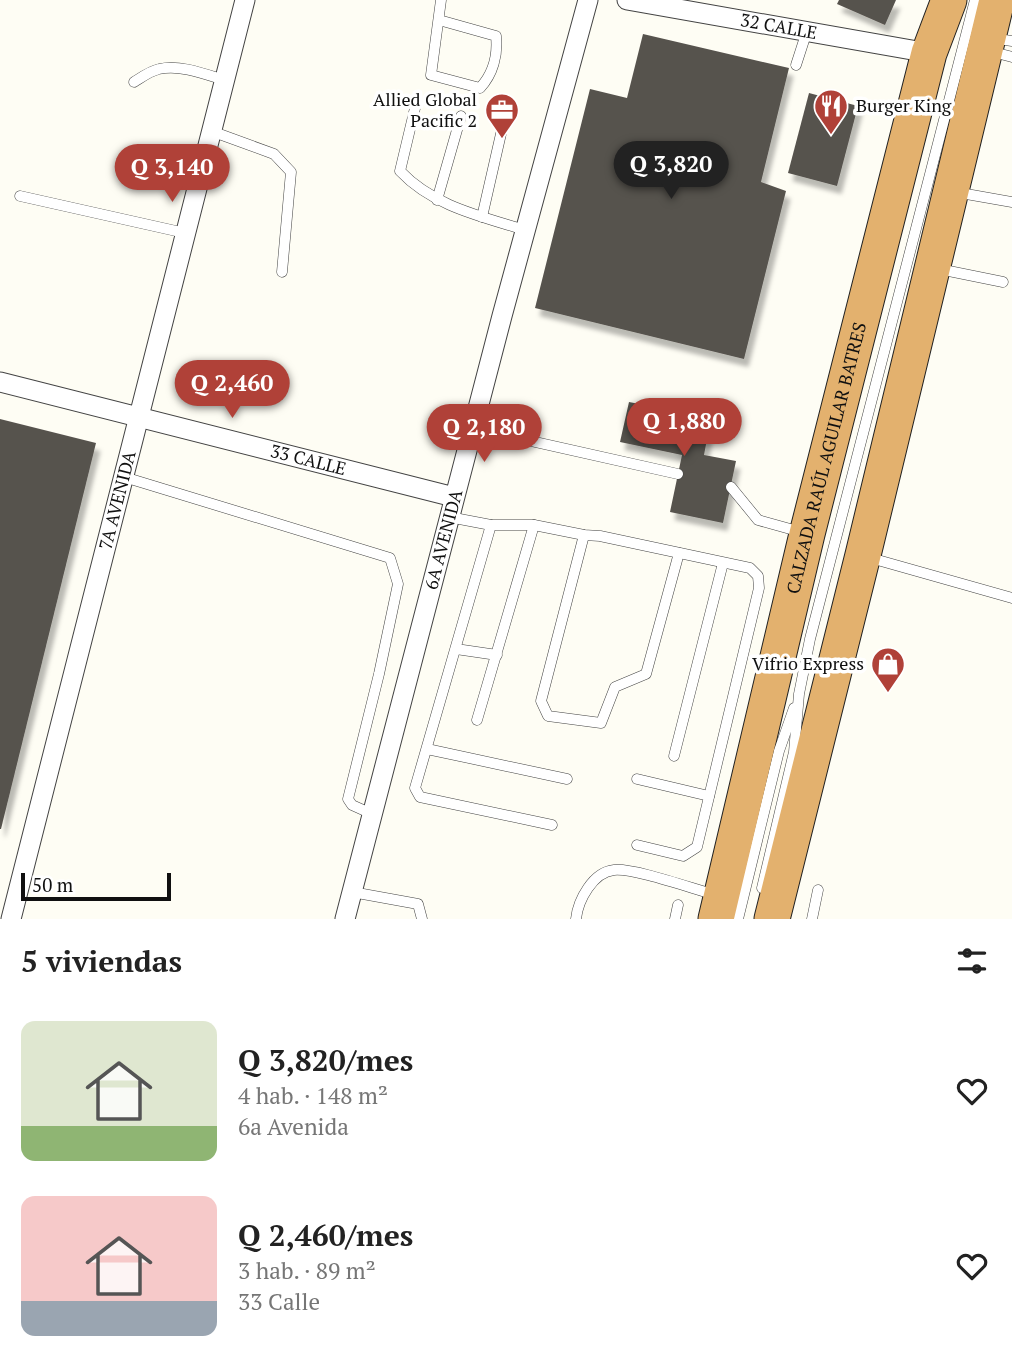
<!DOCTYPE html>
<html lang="es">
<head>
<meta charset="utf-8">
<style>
	body { margin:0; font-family:"PT Serif",serif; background:#f6f6f6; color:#222; height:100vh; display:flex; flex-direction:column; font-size:26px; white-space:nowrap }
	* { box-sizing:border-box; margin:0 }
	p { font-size:23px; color:#767676 }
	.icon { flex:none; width:38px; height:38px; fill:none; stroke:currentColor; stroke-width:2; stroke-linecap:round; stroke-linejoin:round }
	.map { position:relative; height:919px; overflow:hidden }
	.side { display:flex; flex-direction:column; background:#fff; flex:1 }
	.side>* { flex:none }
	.scale { position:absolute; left:21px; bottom:18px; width:150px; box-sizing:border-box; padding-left:7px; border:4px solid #101010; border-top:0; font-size:19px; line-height:24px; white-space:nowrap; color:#101010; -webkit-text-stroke:5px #fff; paint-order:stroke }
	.price { position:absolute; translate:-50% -60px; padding:0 16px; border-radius:24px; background:#b04138; color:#fff; font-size:23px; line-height:46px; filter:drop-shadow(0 2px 4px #0008) }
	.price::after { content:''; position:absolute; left:50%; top:42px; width:21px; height:16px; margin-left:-10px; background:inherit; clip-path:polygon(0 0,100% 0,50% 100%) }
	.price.on { background:#222; color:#fff }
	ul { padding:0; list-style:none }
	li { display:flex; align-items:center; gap:21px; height:175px; padding:0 21px }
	li span { display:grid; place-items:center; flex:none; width:196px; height:140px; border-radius:14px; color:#555 }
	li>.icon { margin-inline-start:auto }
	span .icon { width:84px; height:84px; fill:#fffc; stroke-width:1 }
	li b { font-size:30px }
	h2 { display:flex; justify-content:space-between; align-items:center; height:84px; padding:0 21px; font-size:30px }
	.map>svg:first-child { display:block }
	.building { fill:#57534e; filter:url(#shadow) }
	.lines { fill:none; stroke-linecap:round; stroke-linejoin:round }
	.lane-casing { stroke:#434343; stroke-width:11 }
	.street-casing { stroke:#434343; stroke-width:21 }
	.highway-casing { stroke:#212121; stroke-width:37 }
	.lane { stroke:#fff; stroke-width:10 }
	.street { stroke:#fff; stroke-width:19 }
	.highway { stroke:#e3b16e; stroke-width:35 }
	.labels { text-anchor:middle; stroke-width:7; stroke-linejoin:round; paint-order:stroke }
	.street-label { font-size:18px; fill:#101010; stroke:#fff }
	.poi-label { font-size:18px; fill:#101010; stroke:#fff; text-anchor:end }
</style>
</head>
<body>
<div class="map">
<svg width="1012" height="919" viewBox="0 0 1012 919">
	<defs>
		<filter id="shadow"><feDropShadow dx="4.5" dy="8" stdDeviation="2" flood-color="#0004"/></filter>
	</defs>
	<rect width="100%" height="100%" fill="#fefdf4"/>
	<!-- building -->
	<g class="building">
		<path d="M839,0H896L885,25L837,4Z"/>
		<path d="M643,34L789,68L761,182L786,191L744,359L535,308L590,89L627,98Z"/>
		<path d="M809,93L858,106L837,186L788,173Z"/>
		<path d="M629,402L711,418L704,455L736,461L723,523L670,512L682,455L620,442Z"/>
		<path d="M0,419L96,443L1,829H0Z"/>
	</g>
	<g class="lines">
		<!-- lane casing -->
		<g class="lane-casing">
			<g id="lane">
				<path d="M439,20L496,36C498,55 493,74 480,88L431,75L441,0"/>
				<path d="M992,38L1012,41"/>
				<path d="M989,51L1012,57"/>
				<path d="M796,65L807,31"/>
				<path d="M134,82C142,77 150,71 159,69C179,64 205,74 224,80"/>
				<path d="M416,104L400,171C433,206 480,216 525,230"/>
				<path d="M211,131L274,154L291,172L282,272"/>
				<path d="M955,192L1012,202"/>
				<path d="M20,196L185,233"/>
				<path d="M437,200L461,116"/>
				<path d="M482,217L503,125"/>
				<path d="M939,269L1003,282"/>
				<path d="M473,428L678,474"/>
				<path d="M124,477L390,558L398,584L379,674L348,799L352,805L372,814"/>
				<path d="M731,487L758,520L801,532"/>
				<path d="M449,517L491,525H534L584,535L600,536L750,568L758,576L759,588L697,847L683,856L637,845"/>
				<path d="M491,525L415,788L420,797L552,825"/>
				<path d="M584,535L541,701L548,716L601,723L615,687L646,674L679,553"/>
				<path d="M867,557L1012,598"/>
				<path d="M456,649L497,655"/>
				<path d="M477,720L534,525"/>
				<path d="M427,749L567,779"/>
				<path d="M674,756L723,563"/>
				<path d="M637,779L709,796"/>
				<path d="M762,888L794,752L799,694L810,639L975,0"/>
				<path d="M352,892L418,904L422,919"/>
				<path d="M576,919C578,900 593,872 614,870C635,868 693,889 716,895"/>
				<path d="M675,919L678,905"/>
				<path d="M738,919L779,751L794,708"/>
				<path d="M812,919L818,890"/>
			</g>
		</g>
		<!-- street casing -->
		<g class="street-casing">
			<g id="street">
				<path id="s1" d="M627,0L929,53"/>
				<path id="s2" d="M0,382L454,497"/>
				<path id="s3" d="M11,919L245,0"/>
				<path id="s4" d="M345,919L502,316L588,0"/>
			</g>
		</g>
		<!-- highway casing -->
		<g class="highway-casing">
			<g id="highway">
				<path id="s5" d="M716,919L807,534L929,53L949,0"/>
				<path d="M772,919L863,555L997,0"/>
			</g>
		</g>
		<!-- lane -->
		<use href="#lane" class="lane"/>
		<!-- street -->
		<use href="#street" class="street"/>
		<!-- highway -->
		<use href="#highway" class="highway"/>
	</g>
	<!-- icons -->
	<defs>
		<g id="restaurant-pin" transform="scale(1.75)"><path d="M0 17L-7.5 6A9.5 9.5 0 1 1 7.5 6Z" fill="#b04138" stroke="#fff"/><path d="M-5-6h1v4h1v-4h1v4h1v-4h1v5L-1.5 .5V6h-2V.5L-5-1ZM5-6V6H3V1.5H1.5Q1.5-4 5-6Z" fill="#fff"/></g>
		<g id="office-pin" transform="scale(1.75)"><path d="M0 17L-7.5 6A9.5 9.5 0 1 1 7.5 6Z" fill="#b04138" stroke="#fff"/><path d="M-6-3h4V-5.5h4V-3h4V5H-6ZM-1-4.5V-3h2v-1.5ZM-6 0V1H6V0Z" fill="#fff"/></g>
		<g id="shop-pin" transform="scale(1.75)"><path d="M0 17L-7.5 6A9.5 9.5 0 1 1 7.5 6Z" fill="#b04138" stroke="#fff"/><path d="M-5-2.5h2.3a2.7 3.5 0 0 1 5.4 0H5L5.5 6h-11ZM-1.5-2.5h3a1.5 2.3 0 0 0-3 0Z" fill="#fff"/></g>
	</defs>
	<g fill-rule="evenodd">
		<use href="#restaurant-pin" x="831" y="106"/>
		<use href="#office-pin" x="502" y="110"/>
		<use href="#shop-pin" x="888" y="664"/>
	</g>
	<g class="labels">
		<!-- street labels -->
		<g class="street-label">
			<text dy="6" stroke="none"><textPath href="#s1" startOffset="154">32 CALLE</textPath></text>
			<text dy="6" stroke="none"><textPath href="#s5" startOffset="474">CALZADA RAÚL AGUILAR BATRES</textPath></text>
			<text dy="6" stroke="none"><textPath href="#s2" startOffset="318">33 CALLE</textPath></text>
			<text dy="6" stroke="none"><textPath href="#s3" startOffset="432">7A AVENIDA</textPath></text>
			<text dy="6" stroke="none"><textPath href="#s4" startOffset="392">6A AVENIDA</textPath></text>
		</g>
		<!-- poi labels -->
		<g class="poi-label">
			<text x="477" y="106">Allied Global<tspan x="477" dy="21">Pacific 2</tspan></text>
			<text x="856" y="112" text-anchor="start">Burger King</text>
			<text x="864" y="670">Vifrio Express</text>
		</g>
	</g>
</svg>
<div class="scale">50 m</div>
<b class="price on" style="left:671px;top:201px">Q 3,820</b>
<b class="price" style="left:172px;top:204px">Q 3,140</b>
<b class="price" style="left:232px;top:420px">Q 2,460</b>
<b class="price" style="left:684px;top:458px">Q 1,880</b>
<b class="price" style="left:484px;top:464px">Q 2,180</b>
</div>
<section class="side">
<h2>5 viviendas<svg class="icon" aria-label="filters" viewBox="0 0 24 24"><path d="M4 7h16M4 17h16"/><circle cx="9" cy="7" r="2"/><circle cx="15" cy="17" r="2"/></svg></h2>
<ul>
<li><span style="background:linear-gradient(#dfe7d0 75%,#8fb573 0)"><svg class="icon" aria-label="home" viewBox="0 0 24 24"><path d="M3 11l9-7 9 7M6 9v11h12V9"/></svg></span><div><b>Q 3,820/mes</b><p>4 hab. · 148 m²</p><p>6a Avenida</p></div><svg class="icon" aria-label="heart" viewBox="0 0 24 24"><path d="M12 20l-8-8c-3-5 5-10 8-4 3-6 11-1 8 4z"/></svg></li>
<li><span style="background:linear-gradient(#f6c9c9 75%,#9aa5b1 0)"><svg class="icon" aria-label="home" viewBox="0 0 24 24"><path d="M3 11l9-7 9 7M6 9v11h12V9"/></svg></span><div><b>Q 2,460/mes</b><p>3 hab. · 89 m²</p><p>33 Calle</p></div><svg class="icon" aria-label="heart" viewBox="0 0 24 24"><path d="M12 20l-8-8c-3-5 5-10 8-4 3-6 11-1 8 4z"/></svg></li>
</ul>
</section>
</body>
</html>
